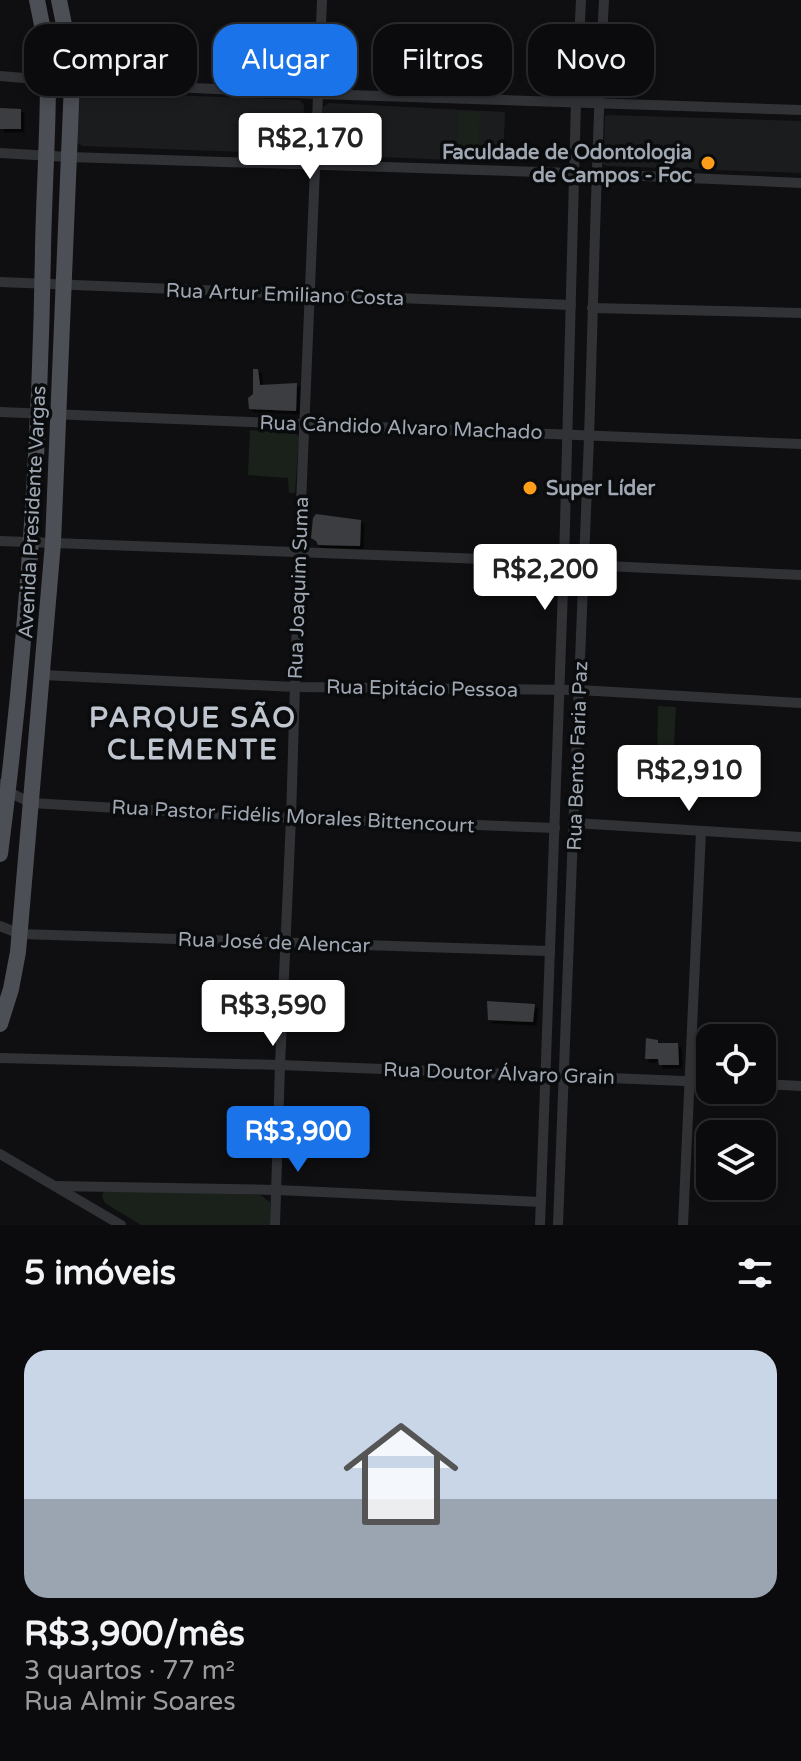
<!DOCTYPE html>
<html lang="pt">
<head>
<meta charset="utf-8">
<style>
	body { margin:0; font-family:"Varela Round",sans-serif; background:#19191b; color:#f1f3f6; height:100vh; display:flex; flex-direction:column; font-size:30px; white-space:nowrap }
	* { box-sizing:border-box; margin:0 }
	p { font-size:26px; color:#9a9b9d }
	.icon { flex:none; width:44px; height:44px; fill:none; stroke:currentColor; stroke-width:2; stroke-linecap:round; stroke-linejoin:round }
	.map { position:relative; height:1225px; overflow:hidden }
	.details { display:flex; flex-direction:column; background:#0b0b0d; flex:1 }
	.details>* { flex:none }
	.top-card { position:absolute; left:24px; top:24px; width:754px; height:72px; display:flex; gap:16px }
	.controls { position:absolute; left:696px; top:1024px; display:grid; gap:16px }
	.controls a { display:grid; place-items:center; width:80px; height:80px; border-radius:16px; background:#0b0b0d; box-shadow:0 4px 12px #0003,0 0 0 2px #2b2b2e; font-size:40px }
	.price { position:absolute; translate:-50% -68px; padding:0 18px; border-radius:8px; background:#fff; color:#222; font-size:26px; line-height:52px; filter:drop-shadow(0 2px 4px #0008) }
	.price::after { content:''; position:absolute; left:50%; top:48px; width:24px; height:18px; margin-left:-12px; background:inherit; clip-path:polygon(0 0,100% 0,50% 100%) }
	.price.active { background:#1a73e8; color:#fff }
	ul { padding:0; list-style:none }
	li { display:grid; align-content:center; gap:16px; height:424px; padding:0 24px }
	li span { display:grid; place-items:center; height:248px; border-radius:24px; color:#555 }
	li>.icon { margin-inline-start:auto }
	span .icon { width:144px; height:144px; fill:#fffc; stroke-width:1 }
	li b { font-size:34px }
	h2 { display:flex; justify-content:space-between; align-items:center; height:96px; padding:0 24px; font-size:34px }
	.tag { padding:0 28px; border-radius:24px; background:#0b0b0d; box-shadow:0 4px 12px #0003,0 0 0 2px #2b2b2e; font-size:28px; line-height:72px }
	.tag.active { background:#1a73e8; color:#fff }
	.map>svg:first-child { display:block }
	.built { fill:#1b1c1e }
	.green { fill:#19211a }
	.building { fill:#3b3d41; filter:url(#shadow) }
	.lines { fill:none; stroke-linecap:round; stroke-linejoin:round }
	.street { stroke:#303236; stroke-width:10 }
	.primary { stroke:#4c4f55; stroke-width:16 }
	.poi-dot { fill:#fe9d1a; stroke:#0a0b0c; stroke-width:3 }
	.labels { text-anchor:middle; stroke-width:7; stroke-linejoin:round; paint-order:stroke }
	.poi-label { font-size:20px; font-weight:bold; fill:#9fa7b3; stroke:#0a0b0c; text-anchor:end }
	.street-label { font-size:20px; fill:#9fa7b3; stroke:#0a0b0c }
	.district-label { font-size:28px; font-weight:bold; letter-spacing:2px; fill:#c0c6cf; stroke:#0a0b0c }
</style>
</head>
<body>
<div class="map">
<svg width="801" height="1225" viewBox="0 0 801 1225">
	<defs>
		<filter id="shadow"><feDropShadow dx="3.5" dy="3.5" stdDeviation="0" flood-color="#0009"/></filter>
	</defs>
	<rect width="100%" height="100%" fill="#0f0f11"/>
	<!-- built -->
	<g class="built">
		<path d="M84,92L300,100L304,105L303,150L299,154L83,146L77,143L80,96Z"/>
		<path d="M329,103L505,112L503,162L329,155L321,150L323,107Z"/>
		<path d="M608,115L801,121V173L607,166L603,164L605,116Z"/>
	</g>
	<!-- green -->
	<g class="green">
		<path d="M458,111L480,112L479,155H457Z"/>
		<path d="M250,430L296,434L299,437L295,493H289L288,478L248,475Z"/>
		<path d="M658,706L676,707L673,761L657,762Z"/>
		<path d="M107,1190L260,1195L270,1202V1225H141L105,1203L102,1197L103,1193Z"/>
	</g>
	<!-- building -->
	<g class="building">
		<path d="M0,108L21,109V129H0Z"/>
		<path d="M253,369H258L260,385L297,383L296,411L249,409L248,398L253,394Z"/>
		<path d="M316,514L361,520L360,546L318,545L316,541L311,538L313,518Z"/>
		<path d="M487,1001L535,1004L533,1022L488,1020Z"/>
		<path d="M646,1038L658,1040V1043H678L679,1065H659L658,1059H645Z"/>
	</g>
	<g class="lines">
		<!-- street -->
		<g class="street">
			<path d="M0,76L72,82L318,94L801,110"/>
			<path d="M0,153L69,157L574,173L801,183"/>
			<path d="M0,282L571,305"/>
			<path d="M592,308L801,313"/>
			<path d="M0,412L801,444"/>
			<path d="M0,541L564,562L584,565L801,575"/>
			<path d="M43,675L295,687L579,690L801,703"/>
			<path d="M0,784L7,791L31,803L291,818L555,828"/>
			<path d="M575,823L801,837"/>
			<path d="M0,926L20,934L550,951"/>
			<path d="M0,1058L280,1065L710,1082"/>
			<path d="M762,1084L801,1086"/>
			<path d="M0,1154L121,1225"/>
			<path d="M55,1186L277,1190L541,1202"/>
			<path d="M275,1225L280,1065L291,818L299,552L322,0"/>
			<path d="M540,1225L564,562L576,101L581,0"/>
			<path d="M558,1225C566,962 580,700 589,437C594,291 596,146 604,0"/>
			<path d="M683,1225L701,831"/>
		</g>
		<!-- primary -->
		<g class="primary">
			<path d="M0,854C26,653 40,451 43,249C44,192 48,136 48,79L44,35L37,0"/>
			<path d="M0,1024L11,989L18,952L53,543L72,82L69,49L59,0"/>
		</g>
	</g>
	<!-- markers -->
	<g class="poi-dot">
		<circle cx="708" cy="163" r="8"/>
		<circle cx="530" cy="488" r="8"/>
	</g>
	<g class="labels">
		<!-- poi labels -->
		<g class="poi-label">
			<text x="692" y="159">Faculdade de Odontologia<tspan x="692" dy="23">de Campos - Foc</tspan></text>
			<text x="546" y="495" text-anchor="start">Super Líder</text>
		</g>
		<!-- street labels -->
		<g class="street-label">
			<text transform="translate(285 294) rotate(2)" y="7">Rua Artur Emiliano Costa</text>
			<text transform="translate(401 427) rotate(2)" y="7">Rua Cândido Alvaro Machado</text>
			<text transform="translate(32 512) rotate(-87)" y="7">Avenida Presidente Vargas</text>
			<text transform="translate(298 588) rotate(-88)" y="7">Rua Joaquim Suma</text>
			<text transform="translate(422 688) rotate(1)" y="7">Rua Epitácio Pessoa</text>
			<text transform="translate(577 756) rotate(-88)" y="7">Rua Bento Faria Paz</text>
			<text transform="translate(293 816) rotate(3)" y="7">Rua Pastor Fidélis Morales Bittencourt</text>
			<text transform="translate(274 942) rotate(2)" y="7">Rua José de Alencar</text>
			<text transform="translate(499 1073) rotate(2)" y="7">Rua Doutor Álvaro Grain</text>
		</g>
		<!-- district labels -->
		<g class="district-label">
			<text x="193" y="727">PARQUE SÃO<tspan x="193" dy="32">CLEMENTE</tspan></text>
		</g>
	</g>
</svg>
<div class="controls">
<a><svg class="icon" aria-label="locate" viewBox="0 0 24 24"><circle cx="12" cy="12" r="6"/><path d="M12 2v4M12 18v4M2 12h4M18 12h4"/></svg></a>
<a><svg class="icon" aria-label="layers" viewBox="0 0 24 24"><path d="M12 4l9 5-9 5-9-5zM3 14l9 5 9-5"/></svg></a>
</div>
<b class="price" style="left:310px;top:181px">R$2,170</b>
<b class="price" style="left:545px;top:612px">R$2,200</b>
<b class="price" style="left:689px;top:813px">R$2,910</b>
<b class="price" style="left:273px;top:1048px">R$3,590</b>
<b class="price active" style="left:298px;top:1174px">R$3,900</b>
<div class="top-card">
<a class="tag">Comprar</a>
<a class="tag active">Alugar</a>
<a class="tag">Filtros</a>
<a class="tag">Novo</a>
</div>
</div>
<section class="details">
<h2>5 imóveis<svg class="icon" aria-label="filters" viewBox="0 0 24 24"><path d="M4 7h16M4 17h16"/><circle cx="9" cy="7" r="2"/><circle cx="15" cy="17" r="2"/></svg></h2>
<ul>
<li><span style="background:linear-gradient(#c9d6e8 60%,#9aa5b1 0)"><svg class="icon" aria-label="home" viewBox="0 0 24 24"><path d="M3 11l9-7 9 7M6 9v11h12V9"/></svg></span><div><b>R$3,900/mês</b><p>3 quartos · 77 m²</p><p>Rua Almir Soares</p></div></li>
</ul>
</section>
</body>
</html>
